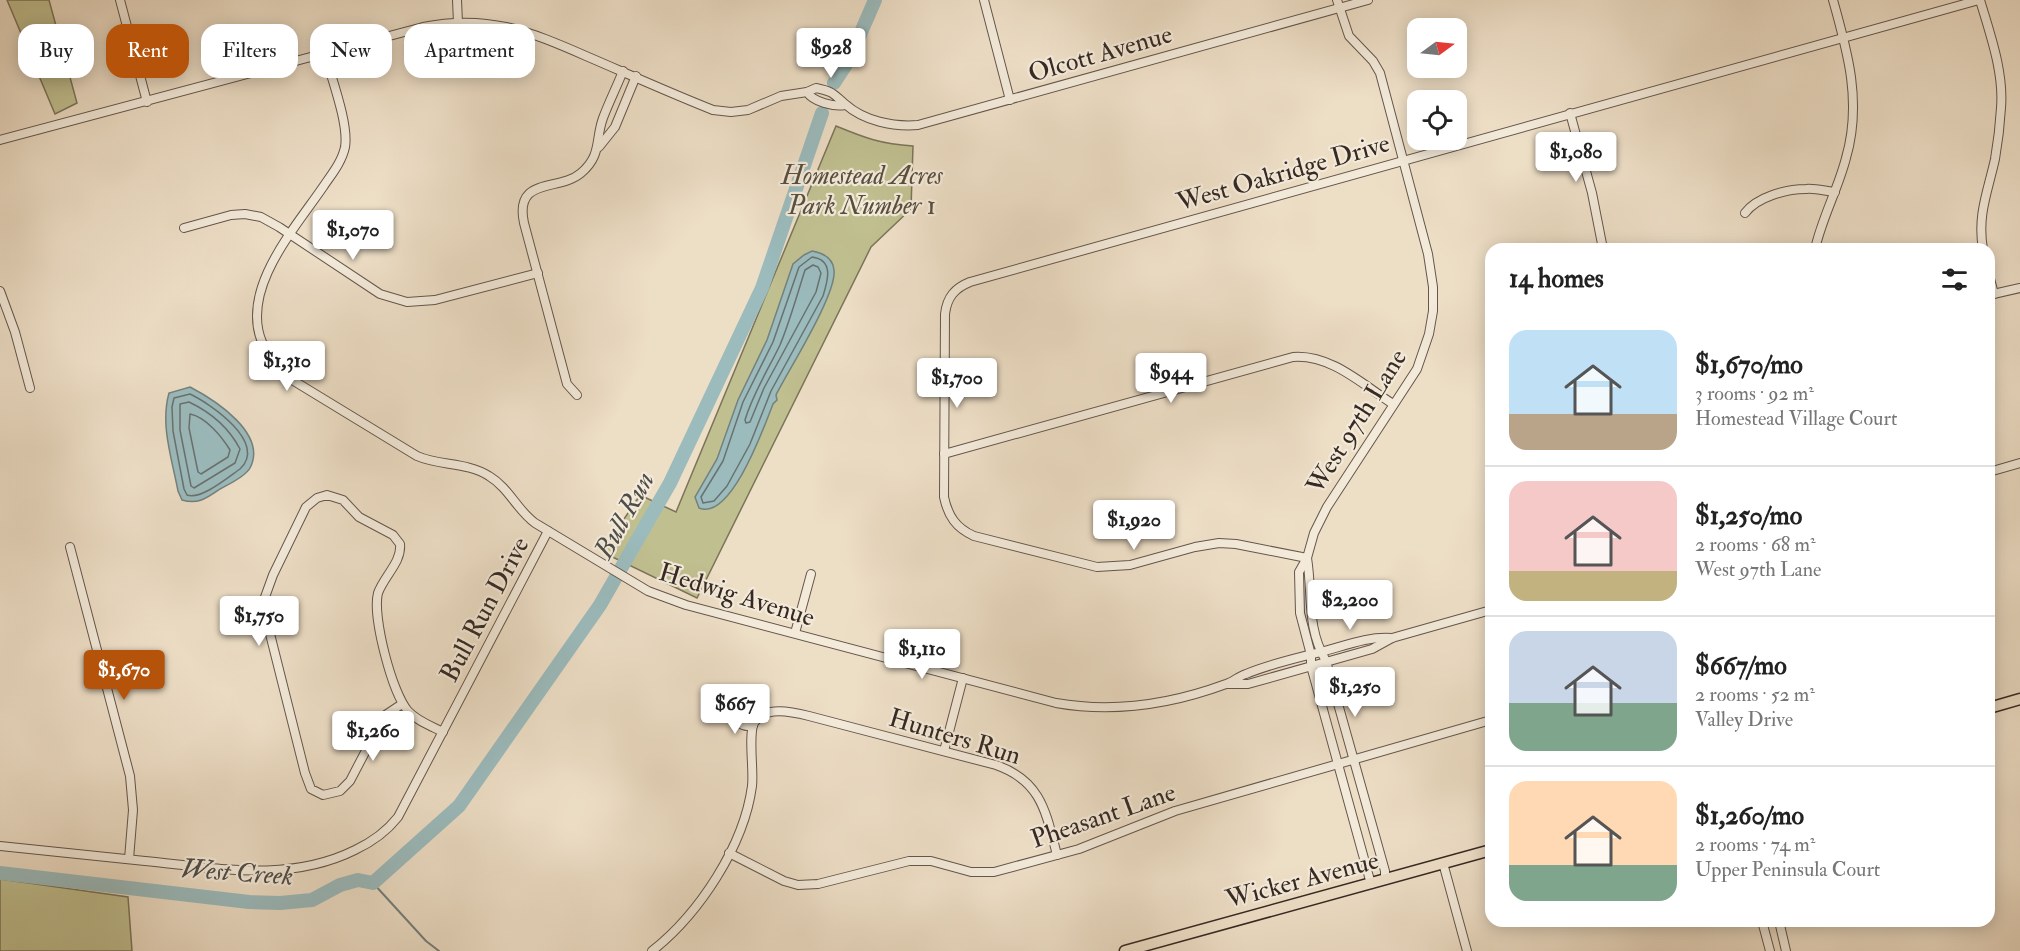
<!DOCTYPE html>
<html lang="en">
<head>
<meta charset="utf-8">
<style>
	body { margin:0; font-family:"IM FELL Double Pica",serif; background:#f6f6f6; color:#222; height:100vh; display:flex; flex-direction:column; font-size:22px; white-space:nowrap }
	* { box-sizing:border-box; margin:0 }
	p { font-size:20px; color:#767676 }
	.icon { flex:none; width:33px; height:33px; fill:none; stroke:currentColor; stroke-width:2; stroke-linecap:round; stroke-linejoin:round }
	.map { position:relative; flex:1; overflow:hidden }
	.side { position:absolute; left:1485px; top:243px; width:510px; height:684px; display:flex; flex-direction:column; background:#fff; border-radius:18px; box-shadow:0 3px 15px #0003 }
	.side>* { flex:none }
	.guide { position:absolute; left:18px; top:24px; width:570px; height:54px; display:flex; gap:12px }
	.needle { width:39px; rotate:75deg }
	.fabs { position:absolute; left:1407px; top:18px; display:grid; gap:12px }
	.fabs a { display:grid; place-items:center; width:60px; height:60px; border-radius:12px; background:#fff; box-shadow:0 3px 15px #0003; font-size:30px }
	.price { position:absolute; translate:-50% -51px; padding:0 14px; border-radius:6px; background:#fff; color:#222; font-size:20px; line-height:39px; filter:drop-shadow(0 2px 3px #0008) }
	.price::after { content:''; position:absolute; left:50%; top:36px; width:18px; height:14px; margin-left:-9px; background:inherit; clip-path:polygon(0 0,100% 0,50% 100%) }
	.price.on { background:#b45309; color:#fff }
	ul { padding:0; list-style:none }
	li { display:flex; align-items:center; gap:18px; height:150px; padding:0 24px }
	li+li { border-top:2px solid #e0e0e0 }
	li span { display:grid; place-items:center; flex:none; width:168px; height:120px; border-radius:18px; color:#555 }
	li>.icon { margin-inline-start:auto }
	span .icon { width:72px; height:72px; fill:#fffc; stroke-width:1 }
	li b { font-size:26px }
	h2 { display:flex; justify-content:space-between; align-items:center; height:72px; padding:0 24px; font-size:26px }
	.chip { padding:0 21px; border-radius:18px; background:#fff; box-shadow:0 3px 15px #0003; font-size:21px; line-height:54px }
	.chip.on { background:#b45309; color:#fff }
	.map>svg:first-child { display:block }
	.green { fill:#c0bf90; stroke:#7b745a; stroke-width:1.5 }
	.water { fill:#9bbbbd; stroke:#73817f; stroke-width:1.5 }
	.lines { fill:none; stroke-linecap:round; stroke-linejoin:round }
	.shore { stroke:#687270; stroke-width:1.5 }
	.stream { stroke:#73817f; stroke-width:2 }
	.river { stroke:#9bbbbd; stroke-width:14 }
	.minor-casing { stroke:#64564c; stroke-width:10 }
	.highway-casing { stroke:#362923; stroke-width:13 }
	.minor { stroke:#f3eada; stroke-width:8 }
	.highway { stroke:#eddec6; stroke-width:10 }
	.labels { text-anchor:middle; stroke-width:4.5; stroke-linejoin:round; paint-order:stroke }
	.street-label { font-size:26px; fill:#362923; stroke:#f3eada }
	.park-label { font-size:26px; font-style:italic; fill:#584e3e; stroke:#f3eada }
	.water-label { font-size:27px; font-style:italic; fill:#4f4e4a; stroke:#f3eada }
</style>
</head>
<body>
<div class="map">
<svg width="2020" height="951" viewBox="0 0 2020 951">
	<rect width="100%" height="100%" fill="#eddec6"/>
	<filter id="stains"><feTurbulence type="fractalNoise" baseFrequency=".00333" numOctaves="4"/><feColorMatrix values="0 0 0 0 .2 0 0 0 0 .09 0 0 0 0 .02 0 0 0 .5 -.17"/></filter>
	<radialGradient id="worn" r=".72"><stop offset=".6" stop-color="#630" stop-opacity="0"/><stop offset="1" stop-color="#630" stop-opacity=".3"/></radialGradient>
	<!-- green -->
	<g class="green">
		<path d="M7,0H49L77,103L55,114Z"/>
		<path d="M836,126C865,138 881,144 913,146L911,209L871,247L697,598L602,552L640,495L676,512Z"/>
		<path d="M0,879L128,897L132,951H0Z"/>
	</g>
	<!-- water -->
	<g class="water">
		<path d="M812,251C823,253 833,258 834,270C837,294 789,369 776,395L777,400L773,404C764,427 731,521 699,508L695,497L717,459L738,400L767,340L793,264L804,255Z"/>
		<path d="M190,387C215,400 268,434 250,468C245,477 229,484 220,489C207,498 198,505 182,500L178,491C172,459 160,425 169,393Z"/>
	</g>
	<g class="lines">
		<!-- shore -->
		<g class="shore">
			<path d="M812,257C834,260 828,280 823,296L771,391L750,444L727,486L714,501L703,503L701,497L723,461L743,402L773,342L799,267Z"/>
			<path d="M813,265L818,267L821,273L816,292L764,388L750,422L746,423L745,420C753,393 768,370 780,345C790,321 797,295 805,270Z"/>
			<path d="M190,394C211,404 268,443 240,469C227,478 201,500 187,495L184,489L173,431L172,407L174,398Z"/>
			<path d="M189,402C210,412 229,428 240,449L235,463L194,488L191,486L180,430V404Z"/>
			<path d="M190,414C206,417 222,437 230,450L228,457L201,474L198,472L189,428Z"/>
		</g>
		<!-- stream -->
		<path class="stream" d="M373,883L426,941L439,951"/>
		<!-- river -->
		<g class="river">
			<path d="M834,83L849,60L875,0"/>
			<path d="M0,873L249,902L280,903L312,900L340,885L358,880L373,883L459,806L600,605L670,483L762,288L822,113"/>
		</g>
		<!-- minor casing -->
		<g class="minor-casing">
			<g id="minor">
				<path d="M120,0L147,102"/>
				<path d="M457,0L458,23"/>
				<path d="M984,0L1010,100"/>
				<path d="M1337,0L1349,36L1373,61L1380,73L1428,254L1433,287V311L1429,334L1417,369L1327,507L1314,533L1307,558L1299,572L1300,613L1311,655V666L1371,884"/>
				<path d="M1980,0C1990,34 2004,72 2001,108C2000,125 1998,142 1995,159C1988,191 1977,215 1983,249"/>
				<path d="M325,54C331,77 349,124 345,147C342,162 331,175 323,187C295,228 240,289 262,342C268,356 276,369 289,378L417,456C440,466 467,462 489,476C509,488 517,510 535,523L648,591L686,605L1056,703C1113,713 1172,704 1226,684C1233,682 1239,676 1246,674C1270,664 1296,658 1321,652C1344,646 1368,636 1392,638"/>
				<path d="M807,92C813,102 834,107 845,105"/>
				<path d="M1570,113L1592,193L1603,249"/>
				<path d="M0,140L423,27C487,14 529,31 586,56C628,74 670,93 713,110L731,112L748,110L781,96L807,92L816,88C834,92 832,93 845,104C864,121 893,127 918,125L1368,0"/>
				<path d="M599,147L615,127L636,76"/>
				<path d="M1745,213C1757,197 1786,189 1806,189C1815,188 1825,191 1835,192"/>
				<path d="M184,228L231,215L245,214L261,217L279,227L380,294L407,302L435,300L538,273"/>
				<path d="M1815,249C1822,218 1838,189 1846,158C1862,103 1848,53 1833,0"/>
				<path d="M1989,275L1994,294"/>
				<path d="M0,291L15,332L30,388"/>
				<path d="M1989,295L2020,288"/>
				<path d="M577,395L567,384L524,223C514,176 559,192 581,173C602,155 595,140 603,118C609,102 617,86 623,71"/>
				<path d="M944,454L1293,357C1331,354 1363,385 1393,404"/>
				<path d="M1989,472L2020,463"/>
				<path d="M70,547L130,776L133,810L129,859"/>
				<path d="M1307,558L1236,544L1219,543L1195,547L1130,565L1097,567L974,536C956,528 948,516 944,497L945,314C947,297 955,288 970,282L1979,0"/>
				<path d="M1307,558C1313,595 1306,627 1326,661L1385,871V880"/>
				<path d="M795,633L811,574"/>
				<path d="M1228,684H1248L1372,649L1392,638L1491,610"/>
				<path d="M402,704L384,716L350,781L340,791L323,795L311,789L305,773L264,610L265,597L273,575L306,507L317,498L327,495L343,500L359,517L393,535L400,544C402,562 384,576 378,593C372,616 392,693 408,711C417,721 431,726 443,732"/>
				<path d="M753,725C728,732 737,693 756,710L757,719"/>
				<path d="M944,751L963,678"/>
				<path d="M0,846C48,851 97,856 145,861C216,868 289,883 355,850C372,842 387,831 398,817L548,531"/>
				<path d="M729,853L784,881L798,885L818,884L909,861H931L971,872H994L1079,849L1175,811L1491,720"/>
				<path d="M1443,863L1467,951"/>
				<path d="M1762,921L1770,951"/>
				<path d="M1779,921L1786,951"/>
				<path d="M652,951C699,914 744,846 752,786C754,771 748,734 754,723C764,705 793,712 809,716L996,765C1042,781 1046,813 1057,855"/>
			</g>
		</g>
		<!-- highway casing -->
		<g class="highway-casing">
			<g id="highway">
				<path d="M1989,708L2020,699"/>
				<path d="M1125,951L1491,850"/>
			</g>
		</g>
		<!-- minor -->
		<use href="#minor" class="minor"/>
		<!-- highway -->
		<use href="#highway" class="highway"/>
	</g>
	<g class="labels">
		<!-- street labels -->
		<g class="street-label">
			<text transform="translate(1100 53) rotate(-16)" y="9">Olcott Avenue</text>
			<text transform="translate(1283 172) rotate(-16)" y="9">West Oakridge Drive</text>
			<text transform="translate(1356 421) rotate(-58)" y="9">West 97th Lane</text>
			<text transform="translate(737 594) rotate(17)" y="9">Hedwig Avenue</text>
			<text transform="translate(484 609) rotate(-62)" y="9">Bull Run Drive</text>
			<text transform="translate(955 736) rotate(17)" y="9">Hunters Run</text>
			<text transform="translate(1103 815) rotate(-19)" y="9">Pheasant Lane</text>
			<text transform="translate(1302 879) rotate(-15)" y="9">Wicker Avenue</text>
		</g>
		<!-- park labels -->
		<g class="park-label">
			<text x="862" y="184">Homestead Acres<tspan x="862" dy="30">Park Number 1</tspan></text>
		</g>
		<!-- water labels -->
		<g class="water-label">
			<text transform="translate(624 515) rotate(-61)" y="9">Bull Run</text>
			<text transform="translate(237 872) rotate(4)" y="9">West Creek</text>
		</g>
	</g>
	<rect width="100%" height="100%" filter="url(#stains)"/>
	<rect width="100%" height="100%" fill="url(#worn)"/>
</svg>
<div class="fabs">
<a><svg class="needle" viewBox="-14 -14 28 28"><path d="M0-13l5 13h-10z" fill="#e53935"/><path d="M0 13l5-13h-10z" fill="#767676"/></svg></a>
<a><svg class="icon" aria-label="locate" viewBox="0 0 24 24"><circle cx="12" cy="12" r="6"/><path d="M12 2v4M12 18v4M2 12h4M18 12h4"/></svg></a>
</div>
<b class="price" style="left:831px;top:79px">$928</b>
<b class="price" style="left:1576px;top:183px">$1,080</b>
<b class="price" style="left:353px;top:261px">$1,070</b>
<b class="price" style="left:287px;top:392px">$1,310</b>
<b class="price" style="left:1171px;top:404px">$944</b>
<b class="price" style="left:957px;top:409px">$1,700</b>
<b class="price" style="left:1134px;top:551px">$1,920</b>
<b class="price" style="left:1350px;top:631px">$2,200</b>
<b class="price" style="left:259px;top:647px">$1,750</b>
<b class="price" style="left:922px;top:680px">$1,110</b>
<b class="price on" style="left:124px;top:701px">$1,670</b>
<b class="price" style="left:1355px;top:718px">$1,250</b>
<b class="price" style="left:735px;top:735px">$667</b>
<b class="price" style="left:373px;top:762px">$1,260</b>
<div class="guide">
<a class="chip">Buy</a>
<a class="chip on">Rent</a>
<a class="chip">Filters</a>
<a class="chip">New</a>
<a class="chip">Apartment</a>
</div>
<section class="side">
<h2>14 homes<svg class="icon" aria-label="filters" viewBox="0 0 24 24"><path d="M4 7h16M4 17h16"/><circle cx="9" cy="7" r="2"/><circle cx="15" cy="17" r="2"/></svg></h2>
<ul>
<li><span style="background:linear-gradient(#bfe0f5 70%,#b9a48a 0)"><svg class="icon" aria-label="home" viewBox="0 0 24 24"><path d="M3 11l9-7 9 7M6 9v11h12V9"/></svg></span><div><b>$1,670/mo</b><p>3 rooms · 92 m²</p><p>Homestead Village Court</p></div></li>
<li><span style="background:linear-gradient(#f6c9c9 75%,#c2b280 0)"><svg class="icon" aria-label="home" viewBox="0 0 24 24"><path d="M3 11l9-7 9 7M6 9v11h12V9"/></svg></span><div><b>$1,250/mo</b><p>2 rooms · 68 m²</p><p>West 97th Lane</p></div></li>
<li><span style="background:linear-gradient(#c9d6e8 60%,#7fa58c 0)"><svg class="icon" aria-label="home" viewBox="0 0 24 24"><path d="M3 11l9-7 9 7M6 9v11h12V9"/></svg></span><div><b>$667/mo</b><p>2 rooms · 52 m²</p><p>Valley Drive</p></div></li>
<li><span style="background:linear-gradient(#ffd9b3 70%,#7fa58c 0)"><svg class="icon" aria-label="home" viewBox="0 0 24 24"><path d="M3 11l9-7 9 7M6 9v11h12V9"/></svg></span><div><b>$1,260/mo</b><p>2 rooms · 74 m²</p><p>Upper Peninsula Court</p></div></li>
</ul>
</section>
</div>
</body>
</html>
